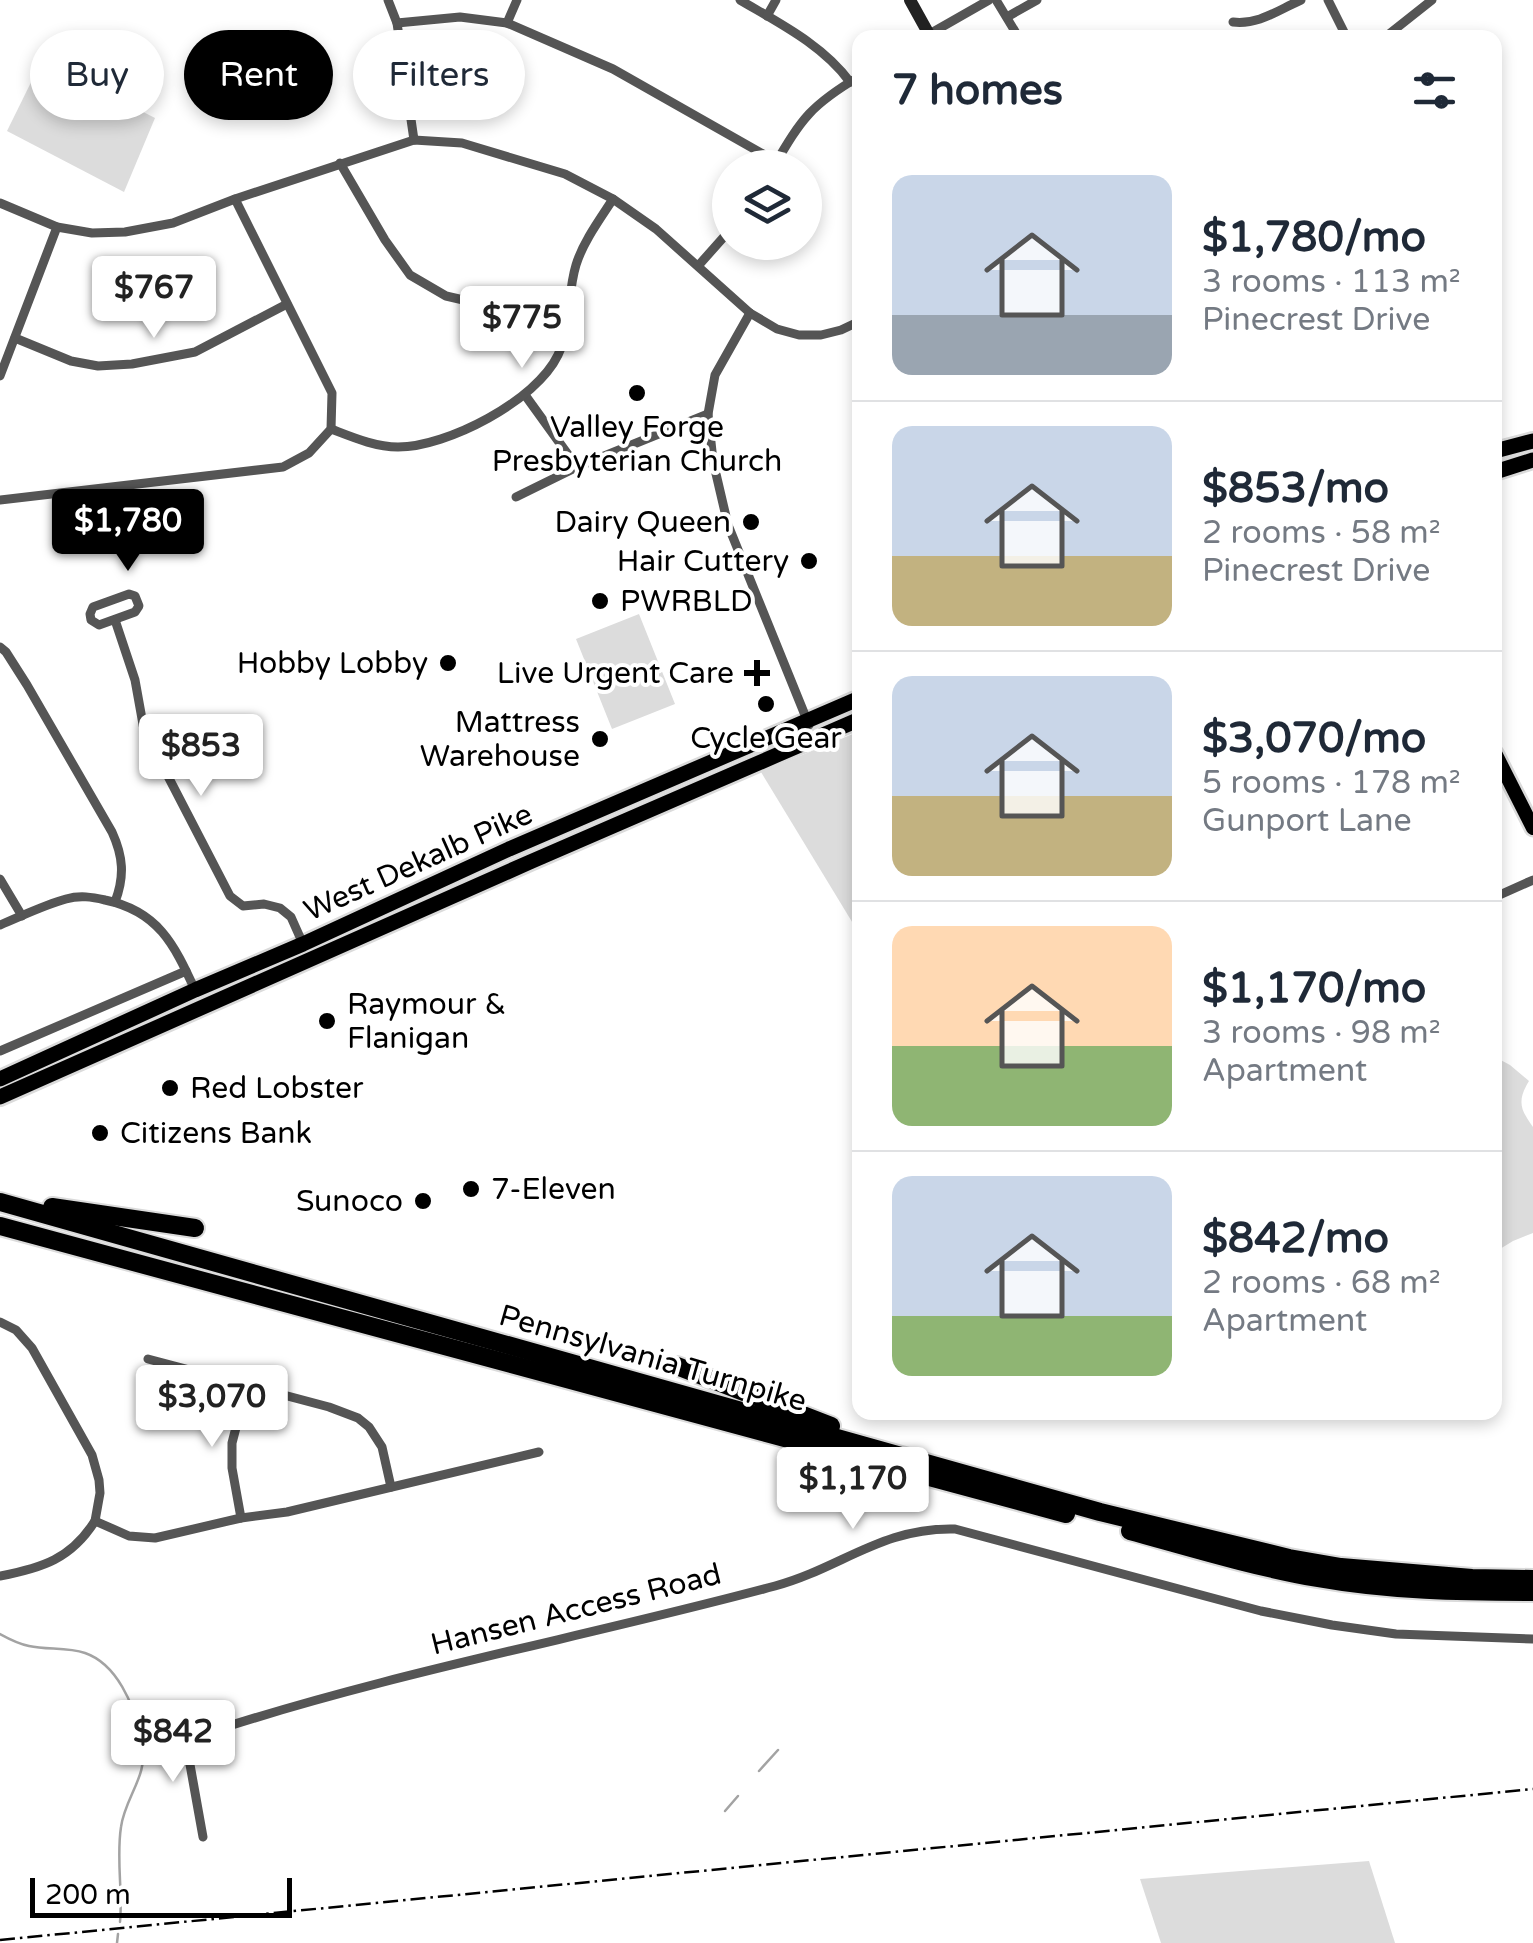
<!DOCTYPE html>
<html lang="en">
<head>
<meta charset="utf-8">
<style>
	body { margin:0; font-family:"Varela Round",sans-serif; background:#f6f6f7; color:#1f2937; height:100vh; display:flex; flex-direction:column; font-size:38px; white-space:nowrap }
	* { box-sizing:border-box; margin:0 }
	p { font-size:32px; color:#747a83 }
	.icon { flex:none; width:55px; height:55px; fill:none; stroke:currentColor; stroke-width:2; stroke-linecap:round; stroke-linejoin:round }
	.map { position:relative; flex:1; overflow:hidden }
	.panel { position:absolute; left:852px; top:30px; width:650px; height:1390px; display:flex; flex-direction:column; background:#fff; border-radius:20px; box-shadow:0 5px 15px #0003 }
	.panel>* { flex:none }
	.guide { position:absolute; left:30px; top:30px; width:672px; height:90px; display:flex; gap:20px }
	.buttons { position:absolute; left:712px; top:150px; display:grid; gap:20px }
	.buttons a { display:grid; place-items:center; width:110px; height:110px; border-radius:50%; background:#fff; box-shadow:0 5px 15px #0003; font-size:50px }
	.scale { position:absolute; left:30px; bottom:25px; width:262px; box-sizing:border-box; padding-left:10px; border:5px solid #000; border-top:0; font-size:28px; line-height:35px; white-space:nowrap; color:#000; -webkit-text-stroke:8px #fff; paint-order:stroke }
	.price { position:absolute; translate:-50% -85px; padding:0 22px; border-radius:10px; background:#fff; color:#222; font-size:32px; line-height:65px; filter:drop-shadow(0 2px 5px #0008) }
	.price::after { content:''; position:absolute; left:50%; top:60px; width:30px; height:22px; margin-left:-15px; background:inherit; clip-path:polygon(0 0,100% 0,50% 100%) }
	.price.active { background:#000; color:#fff }
	ul { padding:0; list-style:none }
	li { display:flex; align-items:center; gap:30px; height:250px; padding:0 40px }
	li+li { border-top:2px solid #e0e1e3 }
	li span { display:grid; place-items:center; flex:none; width:280px; height:200px; border-radius:20px; color:#555 }
	li>.icon { margin-inline-start:auto }
	span .icon { width:120px; height:120px; fill:#fffc; stroke-width:1 }
	li b { font-size:42px }
	h2 { display:flex; justify-content:space-between; align-items:center; height:120px; padding:0 40px; font-size:42px }
	.pill { padding:0 35px; border-radius:45px; background:#fff; box-shadow:0 5px 15px #0003; font-size:35px; line-height:90px }
	.pill.active { background:#000; color:#fff }
	.map>svg:first-child { display:block }
	.green { fill:#dcdcdc }
	.lines { fill:none; stroke-linecap:round; stroke-linejoin:round }
	.stream { stroke:#a3a3a3; stroke-width:2.5 }
	.primary-casing { stroke:#dbdbdb; stroke-width:19 }
	.trunk-casing { stroke:#dbdbdb; stroke-width:20 }
	.motorway-casing { stroke:#dbdbdb; stroke-width:22 }
	.minor { stroke:#555; stroke-width:9 }
	.secondary { stroke:#222; stroke-width:12 }
	.primary { stroke:#000; stroke-width:14 }
	.trunk { stroke:#000; stroke-width:15 }
	.motorway { stroke:#000; stroke-width:18 }
	.rail { stroke:#000; stroke-width:2.5; stroke-dasharray:15 5 2.5 5; stroke-linecap:butt }
	.poi-dot { fill:#000; stroke:#fff; stroke-width:4 }
	.labels { text-anchor:middle; stroke-width:8; stroke-linejoin:round; paint-order:stroke }
	.poi-label { font-size:30px; fill:#000; stroke:#fff; text-anchor:end }
	.street-label { font-size:30px; fill:#000; stroke:#fff }
</style>
</head>
<body>
<div class="map">
<svg width="1533" height="1943" viewBox="0 0 1533 1943">
	<rect width="100%" height="100%" fill="#fff"/>
	<!-- green -->
	<g class="green">
		<path d="M42,60L155,118L124,192L7,131Z"/>
		<path d="M639,614L675,704L612,729L576,639Z"/>
		<path d="M860,731V935L761,772Z"/>
		<path d="M1495,1057L1510,1065L1529,1081C1517,1101 1520,1109 1533,1127V1233L1513,1241L1495,1252Z"/>
		<path d="M1369,1861L1395,1943H1161L1140,1879Z"/>
	</g>
	<g class="lines">
		<!-- stream -->
		<g class="stream">
			<path d="M0,1634C9,1639 20,1644 29,1646C47,1650 67,1647 85,1653C117,1664 134,1705 140,1735"/>
			<path d="M759,1771L778,1750"/>
			<path d="M725,1811L738,1796"/>
			<path d="M120,1922C123,1891 116,1859 121,1827C125,1797 149,1775 142,1744"/>
			<path d="M117,1943L118,1934"/>
		</g>
		<!-- primary casing -->
		<g class="primary-casing">
			<path id="primary" d="M1495,753L1533,828"/>
		</g>
		<!-- trunk casing -->
		<g class="trunk-casing">
			<g id="trunk">
				<path d="M1495,451L1533,441"/>
				<path d="M1495,472L1533,460"/>
				<path d="M0,1079L195,990L303,944L509,849L860,698"/>
				<path d="M0,1097L530,862L860,719"/>
			</g>
		</g>
		<!-- motorway casing -->
		<g class="motorway-casing">
			<g id="motorway">
				<path d="M0,1202L1100,1512L1289,1558L1341,1567L1472,1578L1533,1579"/>
				<path d="M52,1207L195,1228"/>
				<path d="M0,1226L1066,1514"/>
				<path d="M677,1366L831,1426"/>
				<path d="M1130,1531C1192,1548 1254,1567 1317,1578C1389,1591 1461,1592 1533,1592"/>
			</g>
		</g>
		<!-- minor -->
		<g class="minor">
			<path d="M388,0L397,23L414,140"/>
			<path d="M740,0C779,23 823,45 850,82"/>
			<path d="M996,0L1019,38"/>
			<path d="M1328,0L1347,38"/>
			<path d="M767,16L776,0"/>
			<path d="M1007,17L1037,0"/>
			<path d="M1233,22C1259,25 1278,10 1301,0"/>
			<path d="M397,23L460,17L507,23L613,69L777,162"/>
			<path d="M507,23L517,0"/>
			<path d="M926,36L989,0"/>
			<path d="M1384,38L1432,0"/>
			<path d="M340,163L385,240L410,275L446,296L485,305L568,304"/>
			<path d="M774,166C802,118 811,105 860,76"/>
			<path d="M0,203L57,227L92,233L125,232L173,223L235,199L414,140L462,143L565,174L613,199L656,229L750,313L777,329L799,335H821L841,330L860,321"/>
			<path d="M698,266L730,230"/>
			<path d="M750,313L715,375L708,414L713,461L728,525L809,725"/>
			<path d="M15,338L71,361L98,366L132,364L195,352L287,304"/>
			<path d="M0,376L57,227"/>
			<path d="M525,395L577,467L708,414"/>
			<path d="M331,429C352,437 375,447 398,447C447,447 536,401 558,355C571,328 567,294 576,265C583,242 600,219 613,199"/>
			<path d="M516,497L577,467"/>
			<path d="M0,500L283,467L309,453L331,429L332,393L235,199"/>
			<path d="M129,594L135,596L139,606L135,612L99,625L91,620L90,614L93,607Z"/>
			<path d="M115,620L135,680L144,730L230,896L243,906L264,904L280,908L291,917L303,944"/>
			<path d="M0,647L6,652L27,685L112,832C123,856 125,876 115,902"/>
			<path d="M0,879L22,916"/>
			<path d="M1495,897L1533,880"/>
			<path d="M0,925C22,916 44,905 66,899C80,895 92,897 105,900C158,911 174,944 195,990"/>
			<path d="M0,1051L186,971"/>
			<path d="M0,1322L16,1330L32,1348L92,1455L99,1480L100,1493L95,1521"/>
			<path d="M148,1359L329,1407L358,1418L369,1427L382,1447L391,1487"/>
			<path d="M241,1518L232,1468V1443L247,1385"/>
			<path d="M0,1576C42,1568 71,1559 95,1521L129,1536L155,1538L241,1518L287,1512L539,1452"/>
			<path d="M203,1837L189,1759L195,1741L207,1733C393,1672 586,1637 775,1586C841,1568 882,1527 955,1529L1261,1611L1332,1625L1396,1634L1533,1639"/>
		</g>
		<!-- secondary -->
		<path class="secondary" d="M910,0L931,38"/>
		<!-- primary -->
		<use href="#primary" class="primary"/>
		<!-- trunk -->
		<use href="#trunk" class="trunk"/>
		<!-- motorway -->
		<use href="#motorway" class="motorway"/>
		<!-- rail -->
		<path class="rail" d="M0,1940L1533,1789"/>
	</g>
	<!-- markers -->
	<g class="poi-dot">
		<circle cx="637" cy="393" r="10"/>
		<circle cx="751" cy="522" r="10"/>
		<circle cx="809" cy="561" r="10"/>
		<circle cx="600" cy="601" r="10"/>
		<circle cx="448" cy="663" r="10"/>
		<path d="M752 658h10v10h10v10h-10v10h-10v-10h-10v-10h10z"/>
		<circle cx="766" cy="704" r="10"/>
		<circle cx="600" cy="739" r="10"/>
		<circle cx="327" cy="1021" r="10"/>
		<circle cx="170" cy="1088" r="10"/>
		<circle cx="100" cy="1133" r="10"/>
		<circle cx="471" cy="1189" r="10"/>
		<circle cx="423" cy="1201" r="10"/>
	</g>
	<g class="labels">
		<!-- poi labels -->
		<g class="poi-label">
			<text x="637" y="437" text-anchor="middle">Valley Forge<tspan x="637" dy="34">Presbyterian Church</tspan></text>
			<text x="731" y="532">Dairy Queen</text>
			<text x="789" y="571">Hair Cuttery</text>
			<text x="620" y="611" text-anchor="start">PWRBLD</text>
			<text x="428" y="673">Hobby Lobby</text>
			<text x="734" y="683">Live Urgent Care</text>
			<text x="580" y="732">Mattress<tspan x="580" dy="34">Warehouse</tspan></text>
			<text x="766" y="748" text-anchor="middle">Cycle Gear</text>
			<text x="347" y="1014" text-anchor="start">Raymour &amp;<tspan x="347" dy="34">Flanigan</tspan></text>
			<text x="190" y="1098" text-anchor="start">Red Lobster</text>
			<text x="120" y="1143" text-anchor="start">Citizens Bank</text>
			<text x="491" y="1199" text-anchor="start">7-Eleven</text>
			<text x="403" y="1211">Sunoco</text>
		</g>
		<!-- street labels -->
		<g class="street-label">
			<text transform="translate(418 862) rotate(-24)" y="10">West Dekalb Pike</text>
			<text transform="translate(653 1358) rotate(16)" y="10">Pennsylvania Turnpike</text>
			<text transform="translate(576 1609) rotate(-14)" y="10">Hansen Access Road</text>
		</g>
	</g>
</svg>
<div class="buttons">
<a><svg class="icon" aria-label="layers" viewBox="0 0 24 24"><path d="M12 4l9 5-9 5-9-5zM3 14l9 5 9-5"/></svg></a>
</div>
<div class="scale">200 m</div>
<b class="price" style="left:154px;top:341px">$767</b>
<b class="price" style="left:522px;top:371px">$775</b>
<b class="price active" style="left:128px;top:574px">$1,780</b>
<b class="price" style="left:201px;top:799px">$853</b>
<b class="price" style="left:212px;top:1450px">$3,070</b>
<b class="price" style="left:853px;top:1532px">$1,170</b>
<b class="price" style="left:173px;top:1785px">$842</b>
<div class="guide">
<a class="pill">Buy</a>
<a class="pill active">Rent</a>
<a class="pill">Filters</a>
</div>
<section class="panel">
<h2>7 homes<svg class="icon" aria-label="filters" viewBox="0 0 24 24"><path d="M4 7h16M4 17h16"/><circle cx="9" cy="7" r="2"/><circle cx="15" cy="17" r="2"/></svg></h2>
<ul>
<li><span style="background:linear-gradient(#c9d6e8 70%,#9aa5b1 0)"><svg class="icon" aria-label="home" viewBox="0 0 24 24"><path d="M3 11l9-7 9 7M6 9v11h12V9"/></svg></span><div><b>$1,780/mo</b><p>3 rooms · 113 m²</p><p>Pinecrest Drive</p></div></li>
<li><span style="background:linear-gradient(#c9d6e8 65%,#c2b280 0)"><svg class="icon" aria-label="home" viewBox="0 0 24 24"><path d="M3 11l9-7 9 7M6 9v11h12V9"/></svg></span><div><b>$853/mo</b><p>2 rooms · 58 m²</p><p>Pinecrest Drive</p></div></li>
<li><span style="background:linear-gradient(#c9d6e8 60%,#c2b280 0)"><svg class="icon" aria-label="home" viewBox="0 0 24 24"><path d="M3 11l9-7 9 7M6 9v11h12V9"/></svg></span><div><b>$3,070/mo</b><p>5 rooms · 178 m²</p><p>Gunport Lane</p></div></li>
<li><span style="background:linear-gradient(#ffd9b3 60%,#8fb573 0)"><svg class="icon" aria-label="home" viewBox="0 0 24 24"><path d="M3 11l9-7 9 7M6 9v11h12V9"/></svg></span><div><b>$1,170/mo</b><p>3 rooms · 98 m²</p><p>Apartment</p></div></li>
<li><span style="background:linear-gradient(#c9d6e8 70%,#8fb573 0)"><svg class="icon" aria-label="home" viewBox="0 0 24 24"><path d="M3 11l9-7 9 7M6 9v11h12V9"/></svg></span><div><b>$842/mo</b><p>2 rooms · 68 m²</p><p>Apartment</p></div></li>
</ul>
</section>
</div>
</body>
</html>
